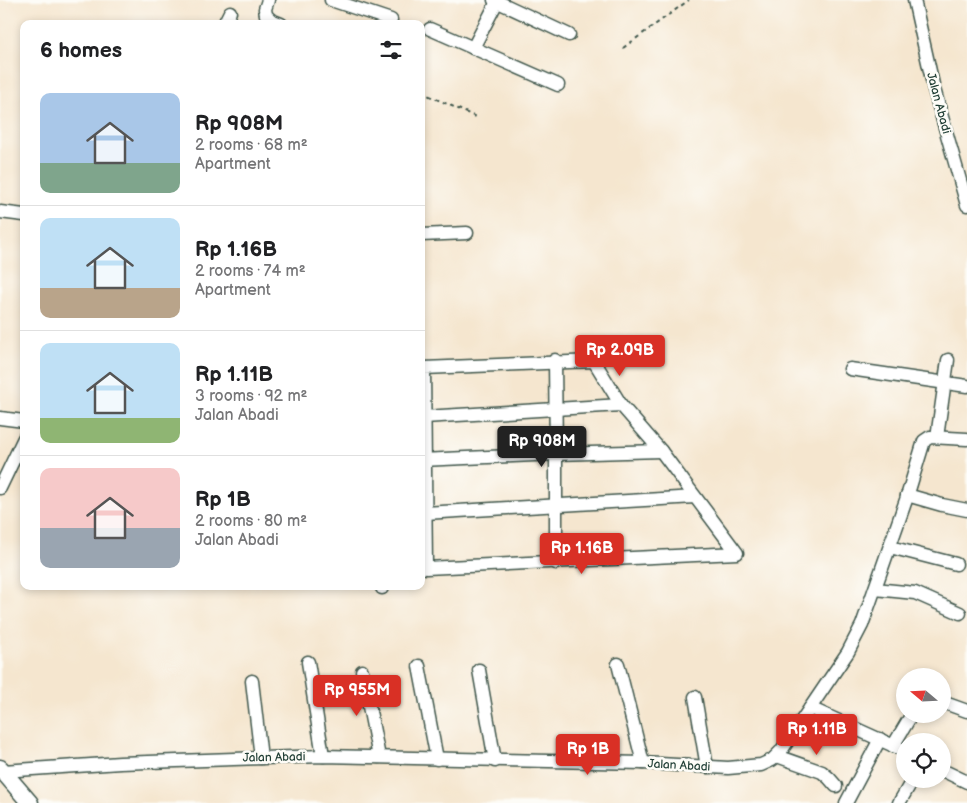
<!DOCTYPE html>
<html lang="en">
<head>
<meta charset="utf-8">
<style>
	body { margin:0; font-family:"Balsamiq Sans",sans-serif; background:#f6f6f6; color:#202124; height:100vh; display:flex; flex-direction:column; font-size:19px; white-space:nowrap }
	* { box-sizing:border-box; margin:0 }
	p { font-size:16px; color:#757577 }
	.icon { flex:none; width:28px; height:28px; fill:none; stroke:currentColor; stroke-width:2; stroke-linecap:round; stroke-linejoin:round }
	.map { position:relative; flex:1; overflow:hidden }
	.side { position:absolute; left:20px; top:20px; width:405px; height:570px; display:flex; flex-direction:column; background:#fff; border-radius:10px; box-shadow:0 2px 8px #0003 }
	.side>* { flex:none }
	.needle { width:32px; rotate:289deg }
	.fabs { position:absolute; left:896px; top:668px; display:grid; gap:10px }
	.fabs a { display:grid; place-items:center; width:55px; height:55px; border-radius:50%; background:#fff; box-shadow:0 2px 8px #0003; font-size:25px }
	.price { position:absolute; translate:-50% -42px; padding:0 11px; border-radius:5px; background:#d93025; color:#fff; font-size:16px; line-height:32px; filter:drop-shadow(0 1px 2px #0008) }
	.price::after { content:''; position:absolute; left:50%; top:30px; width:15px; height:11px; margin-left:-8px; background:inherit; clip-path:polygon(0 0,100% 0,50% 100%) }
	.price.selected { background:#222; color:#fff }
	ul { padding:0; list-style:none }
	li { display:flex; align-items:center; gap:15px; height:125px; padding:0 20px }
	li+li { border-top:1px solid #e0e0e0 }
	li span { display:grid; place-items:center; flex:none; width:140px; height:100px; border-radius:10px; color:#555 }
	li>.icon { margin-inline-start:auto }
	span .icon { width:60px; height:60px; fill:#fffc; stroke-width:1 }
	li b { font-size:21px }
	h2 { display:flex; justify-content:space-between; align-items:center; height:60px; padding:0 20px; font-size:21px }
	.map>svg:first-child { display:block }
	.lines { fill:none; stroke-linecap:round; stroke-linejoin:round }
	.minor-casing { stroke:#3f564b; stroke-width:15 }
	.major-casing { stroke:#3f564b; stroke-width:19 }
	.path { stroke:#3f564b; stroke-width:2; stroke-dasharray:4 4; stroke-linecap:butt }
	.minor { stroke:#fff; stroke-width:12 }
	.major { stroke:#fff; stroke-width:16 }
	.labels { text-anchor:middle; stroke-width:5; stroke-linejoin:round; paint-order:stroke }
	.street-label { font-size:12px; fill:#1f3d34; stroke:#fdfcf7 }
</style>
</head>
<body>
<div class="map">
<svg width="967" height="803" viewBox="0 0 967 803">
	<rect width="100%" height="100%" fill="#fdfcf7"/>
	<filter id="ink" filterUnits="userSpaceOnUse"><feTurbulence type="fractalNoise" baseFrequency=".02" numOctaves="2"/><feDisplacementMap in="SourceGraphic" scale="10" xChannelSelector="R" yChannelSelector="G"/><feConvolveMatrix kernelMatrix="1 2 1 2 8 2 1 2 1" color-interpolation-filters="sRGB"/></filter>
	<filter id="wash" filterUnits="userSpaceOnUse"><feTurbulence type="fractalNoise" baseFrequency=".0096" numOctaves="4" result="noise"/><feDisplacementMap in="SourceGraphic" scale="20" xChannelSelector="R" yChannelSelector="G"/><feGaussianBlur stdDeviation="1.12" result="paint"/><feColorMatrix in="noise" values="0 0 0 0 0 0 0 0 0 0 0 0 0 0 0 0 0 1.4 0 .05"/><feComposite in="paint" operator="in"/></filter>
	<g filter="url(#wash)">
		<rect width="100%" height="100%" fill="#f5e6cf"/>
	</g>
	<g filter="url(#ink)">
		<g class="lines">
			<!-- minor casing -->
			<g class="minor-casing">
				<g id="minor">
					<path d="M268,0L265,9L266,15L271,20L281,24"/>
					<path d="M331,0L391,20"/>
					<path d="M494,0L569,35"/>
					<path d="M914,0L934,89L967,205"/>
					<path d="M224,24L230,12"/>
					<path d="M430,29L558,85"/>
					<path d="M473,48L498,0"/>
					<path d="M0,212L24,215"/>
					<path d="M421,235L467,233"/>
					<path d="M555,360L556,454V563"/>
					<path d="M594,361L621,405L661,451L737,553L426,568L424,368Z"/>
					<path d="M850,369L967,386"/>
					<path d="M424,417L621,405"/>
					<path d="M0,418L24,421"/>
					<path d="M937,437L948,360"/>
					<path d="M421,460L556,454L661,451"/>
					<path d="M0,488L24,438"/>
					<path d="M907,495L942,505L967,510"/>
					<path d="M425,513L695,497"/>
					<path d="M890,547L956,564"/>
					<path d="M382,586V588"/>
					<path d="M875,589L915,593L960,613"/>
					<path d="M308,662L323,756"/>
					<path d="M618,664L643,763"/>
					<path d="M419,666L437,759"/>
					<path d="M479,670L495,761"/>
					<path d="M362,671L379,757"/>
					<path d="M252,681L261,758"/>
					<path d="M695,697L707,767"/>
					<path d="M942,702L967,711"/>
					<path d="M810,708L905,751"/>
					<path d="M893,746L912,714"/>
					<path d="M777,756L822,772L829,778L836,786"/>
					<path d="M942,770L967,782"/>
					<path d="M3,771L120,763L323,756L643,763L728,768L761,765L772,760L781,751L848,652L862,625L906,500L924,441L930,437L967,439"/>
					<path d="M846,803L880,739"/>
					<path d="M899,803L913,779"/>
				</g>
			</g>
			<!-- major casing -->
			<g class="major-casing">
				<path id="major" d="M0,768L30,803"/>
			</g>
			<!-- path -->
			<g class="path">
				<path d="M623,48L689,0"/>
				<path d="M421,92L478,118"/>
			</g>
			<!-- minor -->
			<use href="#minor" class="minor"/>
			<!-- major -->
			<use href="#major" class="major"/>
		</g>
	</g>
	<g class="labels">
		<!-- street labels -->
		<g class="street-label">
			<text transform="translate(939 103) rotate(75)" y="4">Jalan Abadi</text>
			<text transform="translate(274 757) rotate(-1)" y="4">Jalan Abadi</text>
			<text transform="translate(679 765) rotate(3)" y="4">Jalan Abadi</text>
		</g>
	</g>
</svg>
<div class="fabs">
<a><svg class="needle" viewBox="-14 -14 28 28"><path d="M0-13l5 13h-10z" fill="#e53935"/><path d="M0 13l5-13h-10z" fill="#757577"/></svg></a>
<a><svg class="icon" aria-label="locate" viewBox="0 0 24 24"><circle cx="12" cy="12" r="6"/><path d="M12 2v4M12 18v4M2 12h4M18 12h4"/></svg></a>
</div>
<b class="price" style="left:620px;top:377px">Rp 2.09B</b>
<b class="price selected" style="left:542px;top:468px">Rp 908M</b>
<b class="price" style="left:582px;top:575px">Rp 1.16B</b>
<b class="price" style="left:357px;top:717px">Rp 955M</b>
<b class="price" style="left:817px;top:756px">Rp 1.11B</b>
<b class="price" style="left:588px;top:776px">Rp 1B</b>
<section class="side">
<h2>6 homes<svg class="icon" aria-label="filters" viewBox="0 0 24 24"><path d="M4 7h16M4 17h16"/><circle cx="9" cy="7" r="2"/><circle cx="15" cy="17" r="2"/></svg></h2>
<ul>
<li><span style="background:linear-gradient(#a9c7e8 70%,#7fa58c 0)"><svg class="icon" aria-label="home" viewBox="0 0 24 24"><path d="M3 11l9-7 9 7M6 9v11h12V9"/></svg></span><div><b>Rp 908M</b><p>2 rooms · 68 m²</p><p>Apartment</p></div></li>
<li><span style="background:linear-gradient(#bfe0f5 70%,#b9a48a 0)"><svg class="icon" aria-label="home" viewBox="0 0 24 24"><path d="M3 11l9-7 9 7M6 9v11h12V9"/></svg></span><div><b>Rp 1.16B</b><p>2 rooms · 74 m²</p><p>Apartment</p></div></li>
<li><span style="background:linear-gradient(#bfe0f5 75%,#8fb573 0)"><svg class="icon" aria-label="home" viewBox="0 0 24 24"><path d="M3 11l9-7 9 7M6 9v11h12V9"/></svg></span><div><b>Rp 1.11B</b><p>3 rooms · 92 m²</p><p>Jalan Abadi</p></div></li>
<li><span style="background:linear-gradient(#f6c9c9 60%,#9aa5b1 0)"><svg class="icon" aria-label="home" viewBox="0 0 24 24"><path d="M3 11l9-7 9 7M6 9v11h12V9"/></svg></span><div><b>Rp 1B</b><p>2 rooms · 80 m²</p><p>Jalan Abadi</p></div></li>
</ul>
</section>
</div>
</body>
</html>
